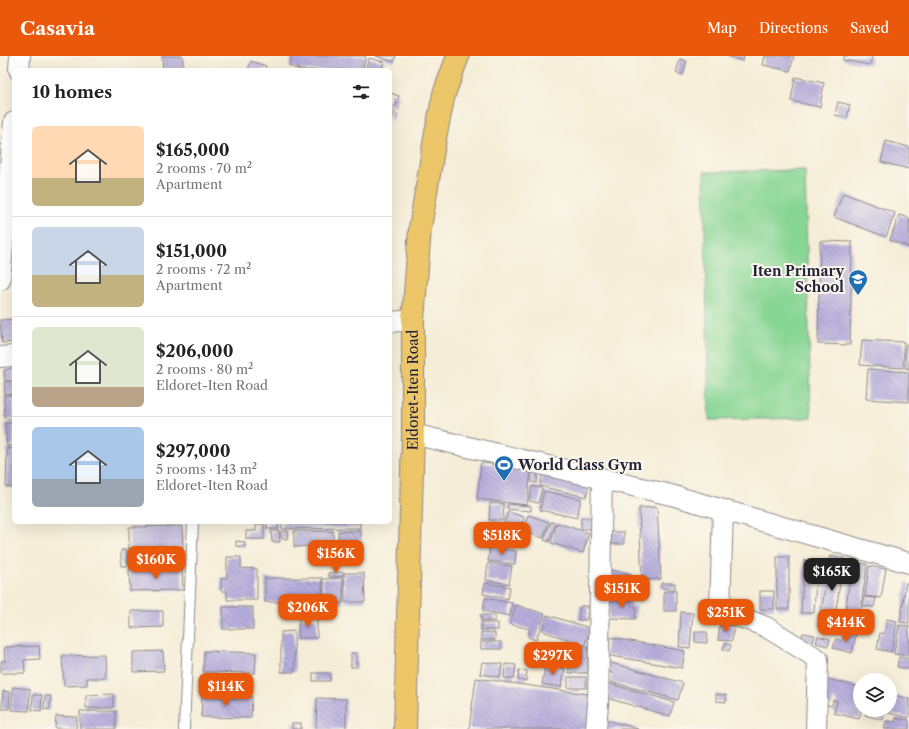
<!DOCTYPE html>
<html lang="en">
<head>
<meta charset="utf-8">
<style>
	body { margin:0; font-family:"Libre Caslon Text",serif; background:#f6f6f6; color:#222; height:100vh; display:flex; flex-direction:column; font-size:15px; white-space:nowrap }
	* { box-sizing:border-box; margin:0 }
	p { font-size:13px; color:#767676 }
	.icon { flex:none; width:22px; height:22px; fill:none; stroke:currentColor; stroke-width:2; stroke-linecap:round; stroke-linejoin:round }
	.map { position:relative; flex:1; overflow:hidden }
	.panel { position:absolute; left:12px; top:12px; width:380px; height:456px; display:flex; flex-direction:column; background:#fff; border-radius:6px; box-shadow:0 4px 16px #0002 }
	.panel>* { flex:none }
	.controls { position:absolute; left:853px; top:617px; display:grid; gap:8px }
	.controls a { display:grid; place-items:center; width:44px; height:44px; border-radius:50%; background:#fff; box-shadow:0 4px 16px #0002; font-size:20px }
	.price { position:absolute; translate:-50% -34px; padding:0 9px; border-radius:8px; background:#ea580c; color:#fff; font-size:13px; line-height:26px; filter:drop-shadow(0 1px 2px #0008) }
	.price::after { content:''; position:absolute; left:50%; top:24px; width:12px; height:9px; margin-left:-6px; background:inherit; clip-path:polygon(0 0,100% 0,50% 100%) }
	.price.current { background:#222; color:#fff }
	ul { padding:0; list-style:none }
	li { display:flex; align-items:center; gap:12px; height:100px; padding:0 20px }
	li+li { border-top:1px solid #e0e0e0 }
	li span { display:grid; place-items:center; flex:none; width:112px; height:80px; border-radius:6px; color:#555 }
	li>.icon { margin-inline-start:auto }
	span .icon { width:48px; height:48px; fill:#fffc; stroke-width:1 }
	li b { font-size:17px }
	h2 { display:flex; justify-content:space-between; align-items:center; height:48px; padding:0 20px; font-size:17px }
	header { display:flex; align-items:center; gap:24px; box-sizing:border-box; height:56px; padding:0 20px; background:#ea580c; color:#fff }
	header strong { font-size:19px }
	nav { display:flex; gap:22px; margin-inline-start:auto; font-size:14px }
	.map>svg:first-child { display:block }
	.pitch { fill:#88d694; stroke:#557c68 }
	.building { fill:url(#building-back-hatch) }
	.lines { fill:none; stroke-linecap:round; stroke-linejoin:round }
	.lane-casing { stroke:#8c8889; stroke-width:12 }
	.street-casing { stroke:#8c8889; stroke-width:22 }
	.primary-casing { stroke:#8c8889; stroke-width:24 }
	.lane { stroke:#fff; stroke-width:10 }
	.street { stroke:#fff; stroke-width:20 }
	.primary { stroke:#ecc669; stroke-width:22 }
	.labels { text-anchor:middle; stroke-width:4; stroke-linejoin:round; paint-order:stroke }
	.poi-label { font-size:14px; font-weight:bold; fill:#22223b; stroke:#fbf7ec; text-anchor:end }
	.street-label { font-size:14px; fill:#22223b; stroke:#fbf7ec }
</style>
</head>
<body>
<header>
<strong>Casavia</strong>
<nav><a>Map</a><a>Directions</a><a>Saved</a></nav>
</header>
<div class="map">
<svg width="909" height="673" viewBox="0 0 909 673">
	<defs>
		<pattern id="building-back-hatch" width="6" height="6" patternUnits="userSpaceOnUse"><rect width="6" height="6" fill="#b6addd"/><path d="M-1 5l2 2M0 0l6 6M5-1l2 2" fill="none" stroke="#948cb4"/></pattern>
	</defs>
	<rect width="100%" height="100%" fill="#fbf7ec"/>
	<filter id="ink" filterUnits="userSpaceOnUse"><feTurbulence type="fractalNoise" baseFrequency=".025" numOctaves="2"/><feDisplacementMap in="SourceGraphic" scale="8" xChannelSelector="R" yChannelSelector="G"/><feConvolveMatrix kernelMatrix="1 2 1 2 8 2 1 2 1" color-interpolation-filters="sRGB"/></filter>
	<filter id="wash" filterUnits="userSpaceOnUse"><feTurbulence type="fractalNoise" baseFrequency=".012" numOctaves="4" result="noise"/><feDisplacementMap in="SourceGraphic" scale="16" xChannelSelector="R" yChannelSelector="G"/><feGaussianBlur stdDeviation="0.9" result="paint"/><feColorMatrix in="noise" values="0 0 0 0 0 0 0 0 0 0 0 0 0 0 0 0 0 1.4 0 .05"/><feComposite in="paint" operator="in"/></filter>
	<g filter="url(#wash)">
		<rect width="100%" height="100%" fill="#f5edd7"/>
		<!-- pitch -->
		<path class="pitch" d="M805,114L811,362L709,364L704,116Z"/>
		<g id="blocks">
			<!-- building -->
			<g class="building">
				<path d="M162,0H183V14H163Z"/>
				<path d="M292,0H363L366,1L362,14H300L289,10Z"/>
				<path d="M376,0H396L394,6Z"/>
				<path d="M727,0H744L743,5Z"/>
				<path d="M765,0H794L790,15L763,9Z"/>
				<path d="M844,0H872L870,9L843,4Z"/>
				<path d="M369,2L384,6L381,14H365Z"/>
				<path d="M680,3L687,5L683,19L676,17Z"/>
				<path d="M251,5L266,10L265,14H248Z"/>
				<path d="M795,21L824,27L820,51L791,45Z"/>
				<path d="M390,37L399,40L395,51L390,49Z"/>
				<path d="M838,46L850,49L847,62L835,59Z"/>
				<path d="M390,53L395,55L390,69Z"/>
				<path d="M886,85L909,91V113L881,106Z"/>
				<path d="M843,137L895,157L886,181L834,161Z"/>
				<path d="M899,159L909,162V191L890,184Z"/>
				<path d="M820,185L852,186L850,289L818,288Z"/>
				<path d="M14,263V286L2,287L0,264Z"/>
				<path d="M862,284L904,286L903,312L860,309Z"/>
				<path d="M906,288H909V313L905,312Z"/>
				<path d="M14,312V324L5,325L4,314Z"/>
				<path d="M868,313L909,316V346L866,343Z"/>
				<path d="M4,326H14V338H5Z"/>
				<path d="M4,339H14V363H5Z"/>
				<path d="M5,367H14V389L7,390Z"/>
				<path d="M7,392H14V431H6Z"/>
				<path d="M494,402L531,413L527,449L477,443L481,407L493,408Z"/>
				<path d="M533,414L538,415L537,427L531,426Z"/>
				<path d="M543,414L590,425L586,441L540,430Z"/>
				<path d="M532,430L542,432L539,447L529,445Z"/>
				<path d="M544,435L581,443L577,462L540,454Z"/>
				<path d="M490,447L504,448L503,464H489Z"/>
				<path d="M508,448L531,450V455L507,453Z"/>
				<path d="M657,451L661,523L642,524L639,452Z"/>
				<path d="M508,456L524,461L519,475L503,470Z"/>
				<path d="M528,459L549,466L543,482L522,475Z"/>
				<rect x="581" y="462" width="12" height="11"/>
				<rect x="267" y="466" width="11" height="7"/>
				<path d="M282,466H360V472L282,473Z"/>
				<path d="M491,466L501,467L499,491L488,490Z"/>
				<path d="M551,466L556,467L549,486L544,484Z"/>
				<path d="M557,467L589,477L583,497L551,487Z"/>
				<path d="M256,468H264V483H246V475H256Z"/>
				<path d="M182,470L183,491L129,493V471Z"/>
				<path d="M504,472L517,476L515,482L502,478Z"/>
				<path d="M271,475H279L280,486H272Z"/>
				<path d="M281,475H288L287,483L281,482Z"/>
				<path d="M294,475H333V494L310,495V490L294,491Z"/>
				<path d="M338,475H361L362,504H348L347,489H339Z"/>
				<rect x="610" y="476" width="14" height="12"/>
				<path d="M236,485L245,486V491L236,490Z"/>
				<path d="M490,491L516,495L515,508L488,505Z"/>
				<path d="M121,494H127L128,510H121Z"/>
				<path d="M830,500L844,502L833,573L819,570Z"/>
				<path d="M227,501H241V512L257,513V544H227V535H221V522H227Z"/>
				<rect x="777" y="501" width="12" height="52"/>
				<path d="M804,504L817,505L814,557H801Z"/>
				<path d="M488,507L512,510L509,528L486,524Z"/>
				<path d="M852,507L867,508L858,576L843,574Z"/>
				<path d="M869,510L886,513L881,542L865,540Z"/>
				<path d="M182,512L183,534L130,535L129,513Z"/>
				<path d="M611,514L631,518L630,525L609,521Z"/>
				<path d="M343,516V520L329,521L328,517Z"/>
				<path d="M344,517H364L365,546H345Z"/>
				<rect x="265" y="522" width="57" height="24"/>
				<path d="M343,522V547L324,548L323,523Z"/>
				<path d="M610,526L621,527L620,539L609,538Z"/>
				<path d="M485,527L510,531L508,543L483,538Z"/>
				<path d="M661,527H675V533L661,532Z"/>
				<path d="M906,527H909V567L900,566Z"/>
				<rect x="664" y="535" width="12" height="20"/>
				<rect x="760" y="535" width="14" height="18"/>
				<path d="M610,541L631,543V550H636L635,563L609,562Z"/>
				<path d="M864,541L876,542L874,551L863,550Z"/>
				<path d="M485,542L512,547L510,560L483,555Z"/>
				<path d="M516,549L545,558L536,584L528,581L530,573L510,568Z"/>
				<path d="M580,550H588L587,564H578Z"/>
				<rect x="223" y="551" width="30" height="22"/>
				<path d="M131,555H163V571L131,572Z"/>
				<path d="M681,556L693,557L690,592L679,591Z"/>
				<rect x="481" y="559" width="14" height="6"/>
				<path d="M547,559L590,572L585,589L542,575Z"/>
				<path d="M299,562L317,563V582H298Z"/>
				<path d="M887,563L897,565L892,596L877,593L880,577L884,578Z"/>
				<rect x="481" y="567" width="17" height="7"/>
				<path d="M720,568L734,570L732,585L718,584Z"/>
				<path d="M899,569L909,570V600L894,598Z"/>
				<path d="M294,575L295,616H281V576Z"/>
				<path d="M481,576L495,577V584H481Z"/>
				<path d="M695,576H707V587L695,586Z"/>
				<path d="M845,576L856,579L852,597L833,592L836,583L842,585Z"/>
				<path d="M803,577L815,579L813,586L801,584Z"/>
				<path d="M818,580L830,583L828,590L816,587Z"/>
				<path d="M608,581L685,595L682,612L605,599Z"/>
				<rect x="481" y="586" width="20" height="7"/>
				<path d="M725,587L731,589L729,595L723,593Z"/>
				<path d="M39,590L40,603L24,604L25,617H1V605H5L4,591Z"/>
				<path d="M568,590H588V617H569Z"/>
				<path d="M163,595L164,615L133,616V596Z"/>
				<path d="M204,595L256,597L255,617L203,616Z"/>
				<rect x="351" y="597" width="6" height="14"/>
				<path d="M105,599L106,622H87V629L64,630L62,600Z"/>
				<path d="M899,601L909,603V613L897,611Z"/>
				<path d="M482,606L502,608L500,621L480,618Z"/>
				<path d="M608,606L683,627L678,644L611,626L613,617L605,615Z"/>
				<path d="M505,608L516,609L514,623L504,622Z"/>
				<path d="M545,609L565,613L561,631L542,628Z"/>
				<path d="M519,614L527,615L526,625L518,624Z"/>
				<rect x="313" y="617" width="17" height="8"/>
				<rect x="568" y="621" width="18" height="11"/>
				<path d="M476,622L594,639L589,673H469Z"/>
				<path d="M827,623L860,631V654H861L859,663L834,657L837,645L833,644L832,650L824,648Z"/>
				<path d="M607,627L674,646L670,660L603,641Z"/>
				<path d="M13,631L30,633L29,655L11,654Z"/>
				<path d="M3,635L10,636L9,653H2Z"/>
				<path d="M114,638V652H86V639Z"/>
				<path d="M716,638L726,639V646L716,645Z"/>
				<path d="M890,638L909,643V662L885,656L883,664L865,659L867,654H890Z"/>
				<path d="M33,639H42L41,655L32,654Z"/>
				<path d="M45,640H51L50,654L44,653Z"/>
				<path d="M202,640L252,641L251,662L201,661Z"/>
				<path d="M317,642L346,643V673H316Z"/>
				<rect x="80" y="655" width="36" height="18"/>
				<path d="M56,660L77,661L76,673L55,672Z"/>
				<path d="M896,662L909,664V673H884L886,665L895,666Z"/>
				<path d="M604,663L638,673H602Z"/>
				<rect x="292" y="667" width="9" height="6"/>
			</g>
		</g>
	</g>
	<g filter="url(#ink)">
		<use href="#blocks" fill-opacity="0" stroke="#8c8889" stroke-width="1"/>
		<g class="lines">
			<!-- lane casing -->
			<g class="lane-casing">
				<path id="lane" d="M184,673L193,466"/>
			</g>
			<!-- street casing -->
			<g class="street-casing">
				<g id="street">
					<path d="M19,14L20,0"/>
					<path d="M0,224L14,66"/>
					<path d="M390,266L413,264"/>
					<path d="M0,301L14,300"/>
					<path d="M413,378L671,439L909,507"/>
					<path d="M723,454L720,553L766,571L818,603L816,673"/>
					<path d="M596,673L598,648L602,422"/>
				</g>
			</g>
			<!-- primary casing -->
			<g class="primary-casing">
				<g id="primary">
					<path id="s1" d="M405,673L413,378V264L420,172L435,82L444,38L458,0"/>
				</g>
			</g>
			<!-- lane -->
			<use href="#lane" class="lane"/>
			<!-- street -->
			<use href="#street" class="street"/>
			<!-- primary -->
			<use href="#primary" class="primary"/>
		</g>
	</g>
	<!-- icons -->
	<defs>
		<g id="school-pin" transform="scale(1)"><path d="M0 17L-7.5 6A9.5 9.5 0 1 1 7.5 6Z" fill="#1f6fb2" stroke="#fbf7ec"/><path d="M0-5L7-2L0 1L-7-2ZM-4 1L0 2.5L4 1V4Q0 6-4 4Z" fill="#fff"/></g>
		<g id="stadium-pin" transform="scale(1)"><path d="M0 17L-7.5 6A9.5 9.5 0 1 1 7.5 6Z" fill="#1f6fb2" stroke="#fbf7ec"/><path d="M0-5a6.5 5 0 1 0 0 10a6.5 5 0 1 0 0-10ZM-3.5-1.8h7v3.6h-7Z" fill="#fff"/></g>
	</defs>
	<g fill-rule="evenodd">
		<use href="#school-pin" x="858" y="223"/>
		<use href="#stadium-pin" x="504" y="409"/>
	</g>
	<g class="labels">
		<!-- poi labels -->
		<g class="poi-label">
			<text x="844" y="220">Iten Primary<tspan x="844" dy="16">School</tspan></text>
			<text x="518" y="414" text-anchor="start">World Class Gym</text>
		</g>
		<!-- street labels -->
		<g class="street-label">
			<text dy="5" stroke="none"><textPath href="#s1" startOffset="339">Eldoret-Iten Road</textPath></text>
		</g>
	</g>
</svg>
<div class="controls">
<a><svg class="icon" aria-label="layers" viewBox="0 0 24 24"><path d="M12 4l9 5-9 5-9-5zM3 14l9 5 9-5"/></svg></a>
</div>
<b class="price" style="left:502px;top:500px">$518K</b>
<b class="price" style="left:336px;top:518px">$156K</b>
<b class="price" style="left:156px;top:524px">$160K</b>
<b class="price current" style="left:832px;top:536px">$165K</b>
<b class="price" style="left:622px;top:553px">$151K</b>
<b class="price" style="left:308px;top:572px">$206K</b>
<b class="price" style="left:726px;top:577px">$251K</b>
<b class="price" style="left:846px;top:587px">$414K</b>
<b class="price" style="left:553px;top:620px">$297K</b>
<b class="price" style="left:226px;top:651px">$114K</b>
<section class="panel">
<h2>10 homes<svg class="icon" aria-label="filters" viewBox="0 0 24 24"><path d="M4 7h16M4 17h16"/><circle cx="9" cy="7" r="2"/><circle cx="15" cy="17" r="2"/></svg></h2>
<ul>
<li><span style="background:linear-gradient(#ffd9b3 65%,#c2b280 0)"><svg class="icon" aria-label="home" viewBox="0 0 24 24"><path d="M3 11l9-7 9 7M6 9v11h12V9"/></svg></span><div><b>$165,000</b><p>2 rooms · 70 m²</p><p>Apartment</p></div></li>
<li><span style="background:linear-gradient(#c9d6e8 60%,#c2b280 0)"><svg class="icon" aria-label="home" viewBox="0 0 24 24"><path d="M3 11l9-7 9 7M6 9v11h12V9"/></svg></span><div><b>$151,000</b><p>2 rooms · 72 m²</p><p>Apartment</p></div></li>
<li><span style="background:linear-gradient(#dfe7d0 75%,#b9a48a 0)"><svg class="icon" aria-label="home" viewBox="0 0 24 24"><path d="M3 11l9-7 9 7M6 9v11h12V9"/></svg></span><div><b>$206,000</b><p>2 rooms · 80 m²</p><p>Eldoret-Iten Road</p></div></li>
<li><span style="background:linear-gradient(#a9c7e8 65%,#9aa5b1 0)"><svg class="icon" aria-label="home" viewBox="0 0 24 24"><path d="M3 11l9-7 9 7M6 9v11h12V9"/></svg></span><div><b>$297,000</b><p>5 rooms · 143 m²</p><p>Eldoret-Iten Road</p></div></li>
</ul>
</section>
</div>
</body>
</html>
